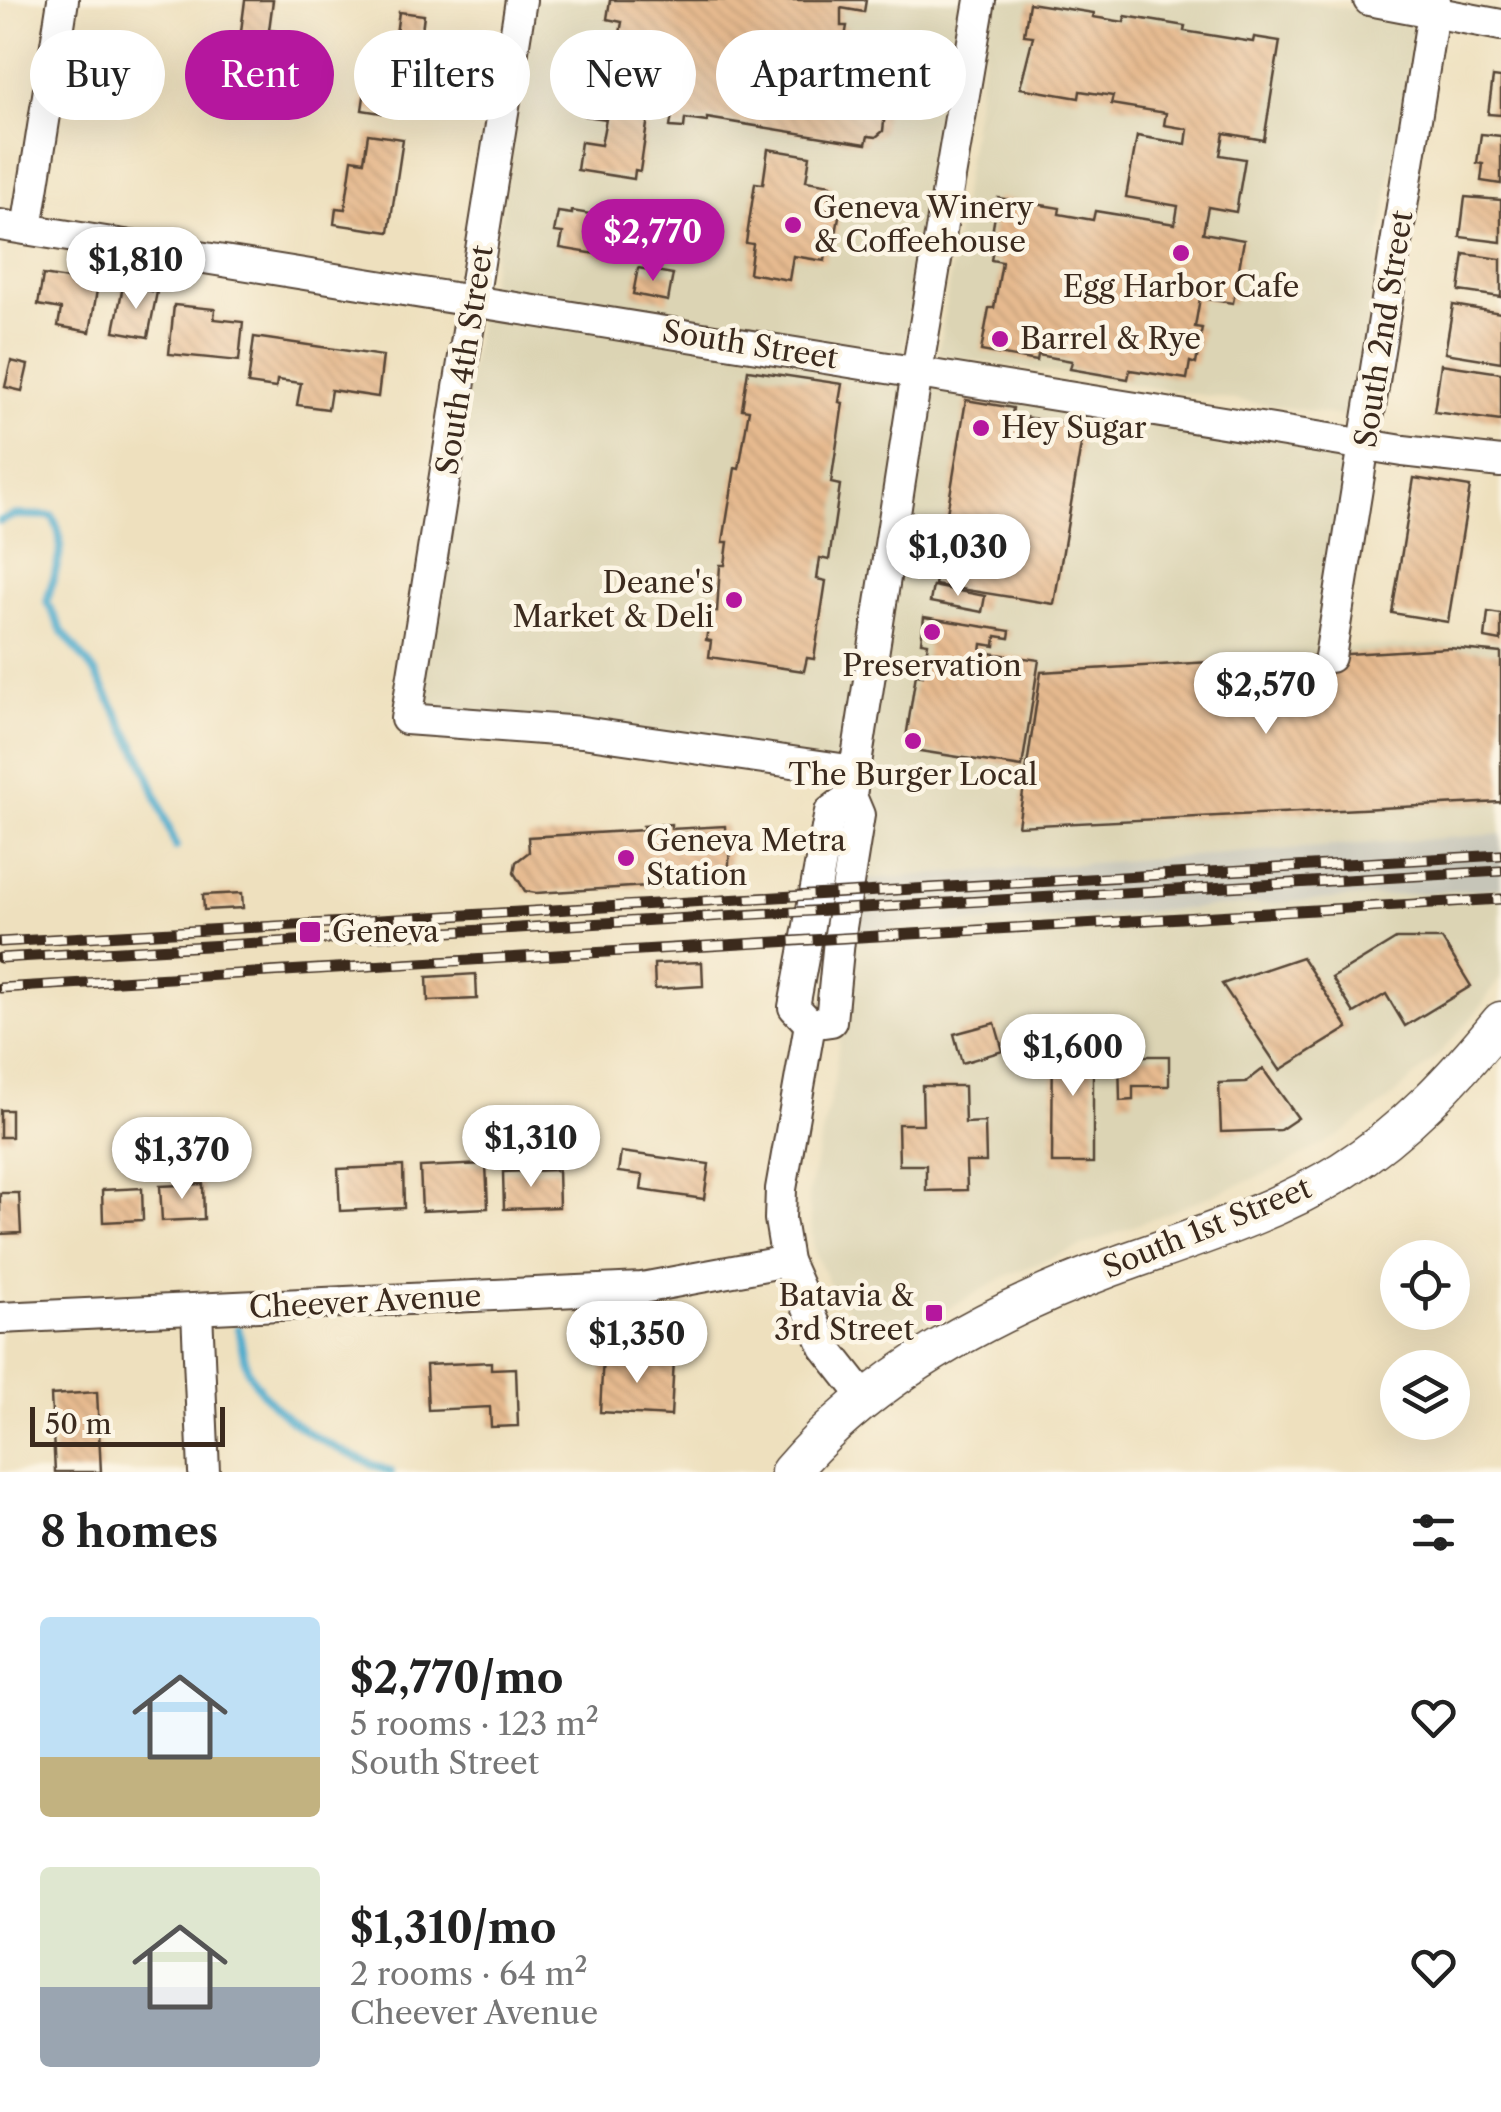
<!DOCTYPE html>
<html lang="en">
<head>
<meta charset="utf-8">
<style>
	body { margin:0; font-family:"Libre Caslon Text",serif; background:#f2f2f2; color:#222; height:100vh; display:flex; flex-direction:column; font-size:38px; white-space:nowrap }
	* { box-sizing:border-box; margin:0 }
	p { font-size:32px; color:#767676 }
	.icon { flex:none; width:55px; height:55px; fill:none; stroke:currentColor; stroke-width:2; stroke-linecap:round; stroke-linejoin:round }
	.map { position:relative; height:1472px; overflow:hidden }
	.sheet { display:flex; flex-direction:column; background:#fff; flex:1 }
	.sheet>* { flex:none }
	.guide { position:absolute; left:30px; top:30px; width:1000px; height:90px; display:flex; gap:20px }
	.buttons { position:absolute; left:1380px; top:1240px; display:grid; gap:20px }
	.buttons a { display:grid; place-items:center; width:90px; height:90px; border-radius:50%; background:#fff; box-shadow:0 10px 40px #0002; font-size:50px }
	.scale { position:absolute; left:30px; bottom:25px; width:195px; box-sizing:border-box; padding-left:10px; border:5px solid #3b2a1e; border-top:0; font-size:28px; line-height:35px; white-space:nowrap; color:#3b2a1e; -webkit-text-stroke:8px #fcf5e5; paint-order:stroke }
	.price { position:absolute; translate:-50% -85px; padding:0 22px; border-radius:35px; background:#fff; color:#222; font-size:32px; line-height:65px; filter:drop-shadow(0 2px 5px #0008) }
	.price::after { content:''; position:absolute; left:50%; top:60px; width:30px; height:22px; margin-left:-15px; background:inherit; clip-path:polygon(0 0,100% 0,50% 100%) }
	.price.active { background:#b5179e; color:#fff }
	ul { padding:0; list-style:none }
	li { display:flex; align-items:center; gap:30px; height:250px; padding:0 40px }
	li span { display:grid; place-items:center; flex:none; width:280px; height:200px; border-radius:10px; color:#555 }
	li>.icon { margin-inline-start:auto }
	span .icon { width:120px; height:120px; fill:#fffc; stroke-width:1 }
	li b { font-size:42px }
	h2 { display:flex; justify-content:space-between; align-items:center; height:120px; padding:0 40px; font-size:42px }
	.chip { padding:0 35px; border-radius:45px; background:#fff; box-shadow:0 10px 40px #0002; font-size:35px; line-height:90px }
	.chip.active { background:#b5179e; color:#fff }
	.map>svg:first-child { display:block }
	.built { fill:#dcd4b4 }
	.industrial { fill:#c6c5b8 }
	.lines { fill:none; stroke-linecap:round; stroke-linejoin:round }
	.stream { stroke:#4eabcc; stroke-width:8 }
	.building { fill:url(#building-back-hatch) }
	.minor-casing { stroke:#564536; stroke-width:34 }
	.major-casing { stroke:#564536; stroke-width:41 }
	.minor { stroke:#fff; stroke-width:30 }
	.major { stroke:#fff; stroke-width:38 }
	.rail-casing { stroke:#3b2a1e; stroke-width:11 }
	.rail { stroke:#fcf5e5; stroke-width:8; stroke-dasharray:22; stroke-linecap:butt }
	.poi-dot { fill:#b5179e; stroke:#fcf5e5; stroke-width:4 }
	.labels { text-anchor:middle; stroke-width:9; stroke-linejoin:round; paint-order:stroke }
	.poi-label { font-size:30px; fill:#3b2a1e; stroke:#fcf5e5; text-anchor:start }
	.street-label { font-size:30px; fill:#3b2a1e; stroke:#fcf5e5 }
</style>
</head>
<body>
<div class="map">
<svg width="1501" height="1472" viewBox="0 0 1501 1472">
	<defs>
		<pattern id="building-back-hatch" width="6" height="6" patternUnits="userSpaceOnUse" patternTransform="scale(2.5)"><rect width="6" height="6" fill="#e6ba8f"/><path d="M-1 5l2 2M0 0l6 6M5-1l2 2" fill="none" stroke="#c6a07b"/></pattern>
	</defs>
	<rect width="100%" height="100%" fill="#fcf5e5"/>
	<filter id="ink" filterUnits="userSpaceOnUse"><feTurbulence type="fractalNoise" baseFrequency=".01" numOctaves="2"/><feDisplacementMap in="SourceGraphic" scale="20" xChannelSelector="R" yChannelSelector="G"/><feConvolveMatrix kernelMatrix="1 2 1 2 8 2 1 2 1" color-interpolation-filters="sRGB"/></filter>
	<filter id="wash" filterUnits="userSpaceOnUse"><feTurbulence type="fractalNoise" baseFrequency=".0048" numOctaves="4" result="noise"/><feDisplacementMap in="SourceGraphic" scale="40" xChannelSelector="R" yChannelSelector="G"/><feGaussianBlur stdDeviation="2.25" result="paint"/><feColorMatrix in="noise" values="0 0 0 0 0 0 0 0 0 0 0 0 0 0 0 0 0 1.4 0 .05"/><feComposite in="paint" operator="in"/></filter>
	<g filter="url(#wash)">
		<rect width="100%" height="100%" fill="#eee0be"/>
		<!-- built -->
		<g class="built">
			<path d="M536,0H961L903,353L489,286Z"/>
			<path d="M992,0H1293L1415,19L1354,418L938,355Z"/>
			<path d="M480,310L1360,448L1328,648L1501,642V834L865,879L863,845L878,773L560,722L413,712Z"/>
			<path d="M1501,888V977L1477,1012L1439,1054L1393,1097L1340,1135L1277,1169L1213,1195L1008,1275L912,1329L888,1334L861,1325L832,1290L814,1251L808,1195L834,1083L852,931Z"/>
		</g>
		<!-- industrial -->
		<path class="industrial" d="M1501,834V888L852,931L865,879Z"/>
		<g class="lines">
			<!-- stream -->
			<g class="stream">
				<path d="M0,521L16,515L52,516C70,546 54,569 47,602L62,631L96,674L143,761L176,847"/>
				<path d="M238,1328C242,1343 243,1362 250,1374C277,1425 341,1452 391,1472"/>
			</g>
		</g>
		<g id="blocks">
			<!-- building -->
			<g class="building">
				<path d="M245,0H273L269,30L302,35L295,86L235,78Z"/>
				<path d="M610,0H866L864,12L841,8V26H847L842,54L836,53L833,68L855,71L851,94L837,92V97L878,105L885,113L883,131L876,137L868,136L866,144L707,118V122L685,119L684,128L670,127L677,83L643,78L649,44L619,39L622,22L607,19Z"/>
				<path d="M1029,3L1094,13L1093,17L1124,22L1125,16L1185,26L1184,31L1253,42L1254,37L1280,41L1264,140L1224,133L1220,155L1245,159L1236,212L1208,207L1203,233L1244,240L1233,303L1200,298L1195,327L1202,328L1196,364L1190,362L1187,379L1130,370L1128,379L1070,369L1072,361L1038,355L1037,361L981,351L989,308H994L1002,262L991,260L994,245H990L998,198L1060,208L1059,214L1093,220L1095,211L1175,224L1178,206L1126,197L1137,136L1186,144L1188,129L1164,125L1166,113L1111,104L1113,96L1080,91L1079,98L1020,88L1033,36L1024,35Z"/>
				<path d="M399,12L424,15L413,101L396,99L394,115L362,110L368,70L379,71L381,55L393,57Z"/>
				<path d="M1493,77L1501,78V115L1488,114Z"/>
				<path d="M590,84L647,93L644,110L649,111L640,171L635,170L634,179L577,170L581,142L601,145L606,119L585,116Z"/>
				<path d="M368,134L403,139L389,232L334,224L336,208L345,209L352,159L364,161Z"/>
				<path d="M1481,134L1501,136V184L1481,181L1483,164L1477,163Z"/>
				<path d="M768,149L810,156L806,181L831,185L828,208L840,210L835,241L828,240L825,261L793,256L789,280L749,273L753,244L746,243L755,183L763,184Z"/>
				<path d="M1465,197L1501,200V242L1460,237Z"/>
				<path d="M572,211L620,219L619,223L630,225L627,240L617,238L614,257L560,248L563,233L554,232L558,212L572,214Z"/>
				<path d="M1464,254L1501,259V297L1459,291Z"/>
				<path d="M638,268L673,274L668,301L633,294Z"/>
				<path d="M43,275L98,284L90,332L58,326L61,309L38,305Z"/>
				<path d="M123,286L157,292L148,337L114,331Z"/>
				<path d="M174,305L215,309L214,319L243,322L239,361L169,354Z"/>
				<path d="M1453,305L1501,313V362L1445,353Z"/>
				<path d="M254,337L383,356L378,397L331,390L328,409L297,405L301,383L277,380L276,388L248,384Z"/>
				<path d="M11,361L28,365L22,391L5,387Z"/>
				<path d="M1441,364L1501,373V421L1434,412Z"/>
				<path d="M748,370L842,384L839,402L843,403L831,483L840,485L829,560L820,558L817,579L826,581L814,659L807,658L804,671L709,657L711,641L706,640L711,610L717,612L720,565H725L728,542H723L735,468L739,469L749,410L742,409Z"/>
				<path d="M966,400L1013,408L1012,415L1084,427L1054,604L935,585Z"/>
				<path d="M1414,478L1470,487L1448,622L1392,613Z"/>
				<path d="M933,586L985,596L982,612L930,602Z"/>
				<path d="M1488,612L1501,614V641L1485,638Z"/>
				<path d="M924,617L1010,631L1009,638L996,636L995,646L982,644L981,652L1039,660L1022,767L914,750L906,738L916,674L923,675L928,643L921,642Z"/>
				<path d="M1449,648L1501,653V802L1018,826L1041,672Z"/>
				<path d="M671,824V829L725,826L726,843L730,845L728,881L536,893L525,891L514,873L516,862L529,852L528,837L644,830L643,826Z"/>
				<path d="M242,893L243,908L204,910L203,895Z"/>
				<path d="M1396,939H1442L1471,986L1405,1026L1386,994L1354,1013L1332,978Z"/>
				<path d="M1302,957L1348,1028L1280,1070L1222,984Z"/>
				<path d="M702,962L703,986L655,989L654,964Z"/>
				<path d="M476,974L477,999L428,1001L427,977Z"/>
				<path d="M995,1023L1003,1051L962,1063L954,1034Z"/>
				<path d="M1053,1033L1093,1034V1163H1052Z"/>
				<path d="M1119,1056H1169V1086H1133V1100L1120,1101Z"/>
				<path d="M1263,1069L1298,1118L1280,1130L1221,1132L1219,1083L1246,1082Z"/>
				<path d="M922,1086H964L965,1123L985,1122L986,1162H966L967,1190L926,1191V1165H899L898,1124H923Z"/>
				<rect x="0" y="1110" width="11" height="27"/>
				<path d="M621,1152L709,1164L704,1199L641,1190L643,1175L618,1172Z"/>
				<path d="M486,1164L488,1208L422,1211L420,1167Z"/>
				<path d="M403,1166L404,1208L340,1211L338,1169Z"/>
				<path d="M558,1170L559,1207L504,1209L503,1172Z"/>
				<path d="M203,1184L204,1219L162,1221L160,1186Z"/>
				<path d="M142,1188L143,1220L103,1222L102,1190Z"/>
				<path d="M0,1193H19L21,1233L0,1234Z"/>
				<path d="M603,1355L674,1359L671,1416L600,1412Z"/>
				<path d="M491,1362V1369L516,1368L518,1426L491,1427L490,1407L428,1410L426,1365Z"/>
				<path d="M97,1392L101,1472H55L51,1395Z"/>
			</g>
		</g>
	</g>
	<g filter="url(#ink)">
		<use href="#blocks" fill-opacity="0" stroke="#564536" stroke-width="2.5"/>
		<g class="lines">
			<!-- minor casing -->
			<g class="minor-casing">
				<g id="minor">
					<path d="M521,0L406,719L582,732L855,771"/>
					<path d="M1369,0L1501,25"/>
					<path d="M0,225L1403,451L1501,462"/>
					<path d="M27,229L63,0"/>
					<path d="M1330,657L1435,0"/>
					<path d="M810,1024L831,1021L839,940L859,815L851,796L917,372L980,0"/>
					<path d="M810,1024L781,1189L780,1219L787,1261L825,1347L866,1399"/>
					<path d="M810,1024L794,1007L830,812L851,796"/>
					<path d="M197,1311L204,1472"/>
					<path d="M0,1318L642,1288L787,1261"/>
				</g>
			</g>
			<!-- major casing -->
			<g class="major-casing">
				<path id="major" d="M790,1472C872,1374 994,1311 1112,1267C1190,1239 1271,1215 1342,1171C1405,1131 1454,1078 1501,1021"/>
			</g>
			<!-- minor -->
			<use href="#minor" class="minor"/>
			<!-- major -->
			<use href="#major" class="major"/>
			<!-- rail casing -->
			<g class="rail-casing">
				<g id="rail">
					<path d="M0,942L1501,855"/>
					<path d="M0,958L1501,871"/>
					<path d="M0,988L1501,899"/>
				</g>
			</g>
			<!-- rail -->
			<use href="#rail" class="rail"/>
		</g>
	</g>
	<!-- markers -->
	<g class="poi-dot">
		<circle cx="793" cy="225" r="10"/>
		<circle cx="1181" cy="253" r="10"/>
		<circle cx="1000" cy="339" r="10"/>
		<circle cx="981" cy="428" r="10"/>
		<circle cx="734" cy="600" r="10"/>
		<circle cx="932" cy="632" r="10"/>
		<circle cx="913" cy="741" r="10"/>
		<circle cx="626" cy="858" r="10"/>
		<rect x="298" y="920" width="24" height="24" rx="5"/>
		<rect x="924" y="1303" width="20" height="20" rx="5"/>
	</g>
	<g class="labels">
		<!-- poi labels -->
		<g class="poi-label">
			<text x="813" y="218">Geneva Winery<tspan x="813" dy="34">&amp; Coffeehouse</tspan></text>
			<text x="1181" y="297" text-anchor="middle">Egg Harbor Cafe</text>
			<text x="1020" y="349">Barrel &amp; Rye</text>
			<text x="1001" y="438">Hey Sugar</text>
			<text x="714" y="593" text-anchor="end">Deane's<tspan x="714" dy="34">Market &amp; Deli</tspan></text>
			<text x="932" y="676" text-anchor="middle">Preservation</text>
			<text x="913" y="785" text-anchor="middle">The Burger Local</text>
			<text x="646" y="851">Geneva Metra<tspan x="646" dy="34">Station</tspan></text>
			<text x="332" y="942">Geneva</text>
			<text x="914" y="1306" text-anchor="end">Batavia &amp;<tspan x="914" dy="34">3rd Street</tspan></text>
		</g>
		<!-- street labels -->
		<g class="street-label">
			<text transform="translate(1384 329) rotate(-81)" y="10">South 2nd Street</text>
			<text transform="translate(750 345) rotate(9)" y="10">South Street</text>
			<text transform="translate(465 360) rotate(-81)" y="10">South 4th Street</text>
			<text transform="translate(1207 1228) rotate(-22)" y="10">South 1st Street</text>
			<text transform="translate(365 1302) rotate(-3)" y="10">Cheever Avenue</text>
		</g>
	</g>
</svg>
<div class="buttons">
<a><svg class="icon" aria-label="locate" viewBox="0 0 24 24"><circle cx="12" cy="12" r="6"/><path d="M12 2v4M12 18v4M2 12h4M18 12h4"/></svg></a>
<a><svg class="icon" aria-label="layers" viewBox="0 0 24 24"><path d="M12 4l9 5-9 5-9-5zM3 14l9 5 9-5"/></svg></a>
</div>
<div class="scale">50 m</div>
<b class="price active" style="left:653px;top:284px">$2,770</b>
<b class="price" style="left:136px;top:312px">$1,810</b>
<b class="price" style="left:958px;top:599px">$1,030</b>
<b class="price" style="left:1266px;top:737px">$2,570</b>
<b class="price" style="left:1073px;top:1099px">$1,600</b>
<b class="price" style="left:531px;top:1190px">$1,310</b>
<b class="price" style="left:182px;top:1202px">$1,370</b>
<b class="price" style="left:637px;top:1386px">$1,350</b>
<div class="guide">
<a class="chip">Buy</a>
<a class="chip active">Rent</a>
<a class="chip">Filters</a>
<a class="chip">New</a>
<a class="chip">Apartment</a>
</div>
</div>
<section class="sheet">
<h2>8 homes<svg class="icon" aria-label="filters" viewBox="0 0 24 24"><path d="M4 7h16M4 17h16"/><circle cx="9" cy="7" r="2"/><circle cx="15" cy="17" r="2"/></svg></h2>
<ul>
<li><span style="background:linear-gradient(#bfe0f5 70%,#c2b280 0)"><svg class="icon" aria-label="home" viewBox="0 0 24 24"><path d="M3 11l9-7 9 7M6 9v11h12V9"/></svg></span><div><b>$2,770/mo</b><p>5 rooms · 123 m²</p><p>South Street</p></div><svg class="icon" aria-label="heart" viewBox="0 0 24 24"><path d="M12 20l-8-8c-3-5 5-10 8-4 3-6 11-1 8 4z"/></svg></li>
<li><span style="background:linear-gradient(#dfe7d0 60%,#9aa5b1 0)"><svg class="icon" aria-label="home" viewBox="0 0 24 24"><path d="M3 11l9-7 9 7M6 9v11h12V9"/></svg></span><div><b>$1,310/mo</b><p>2 rooms · 64 m²</p><p>Cheever Avenue</p></div><svg class="icon" aria-label="heart" viewBox="0 0 24 24"><path d="M12 20l-8-8c-3-5 5-10 8-4 3-6 11-1 8 4z"/></svg></li>
</ul>
</section>
</body>
</html>
